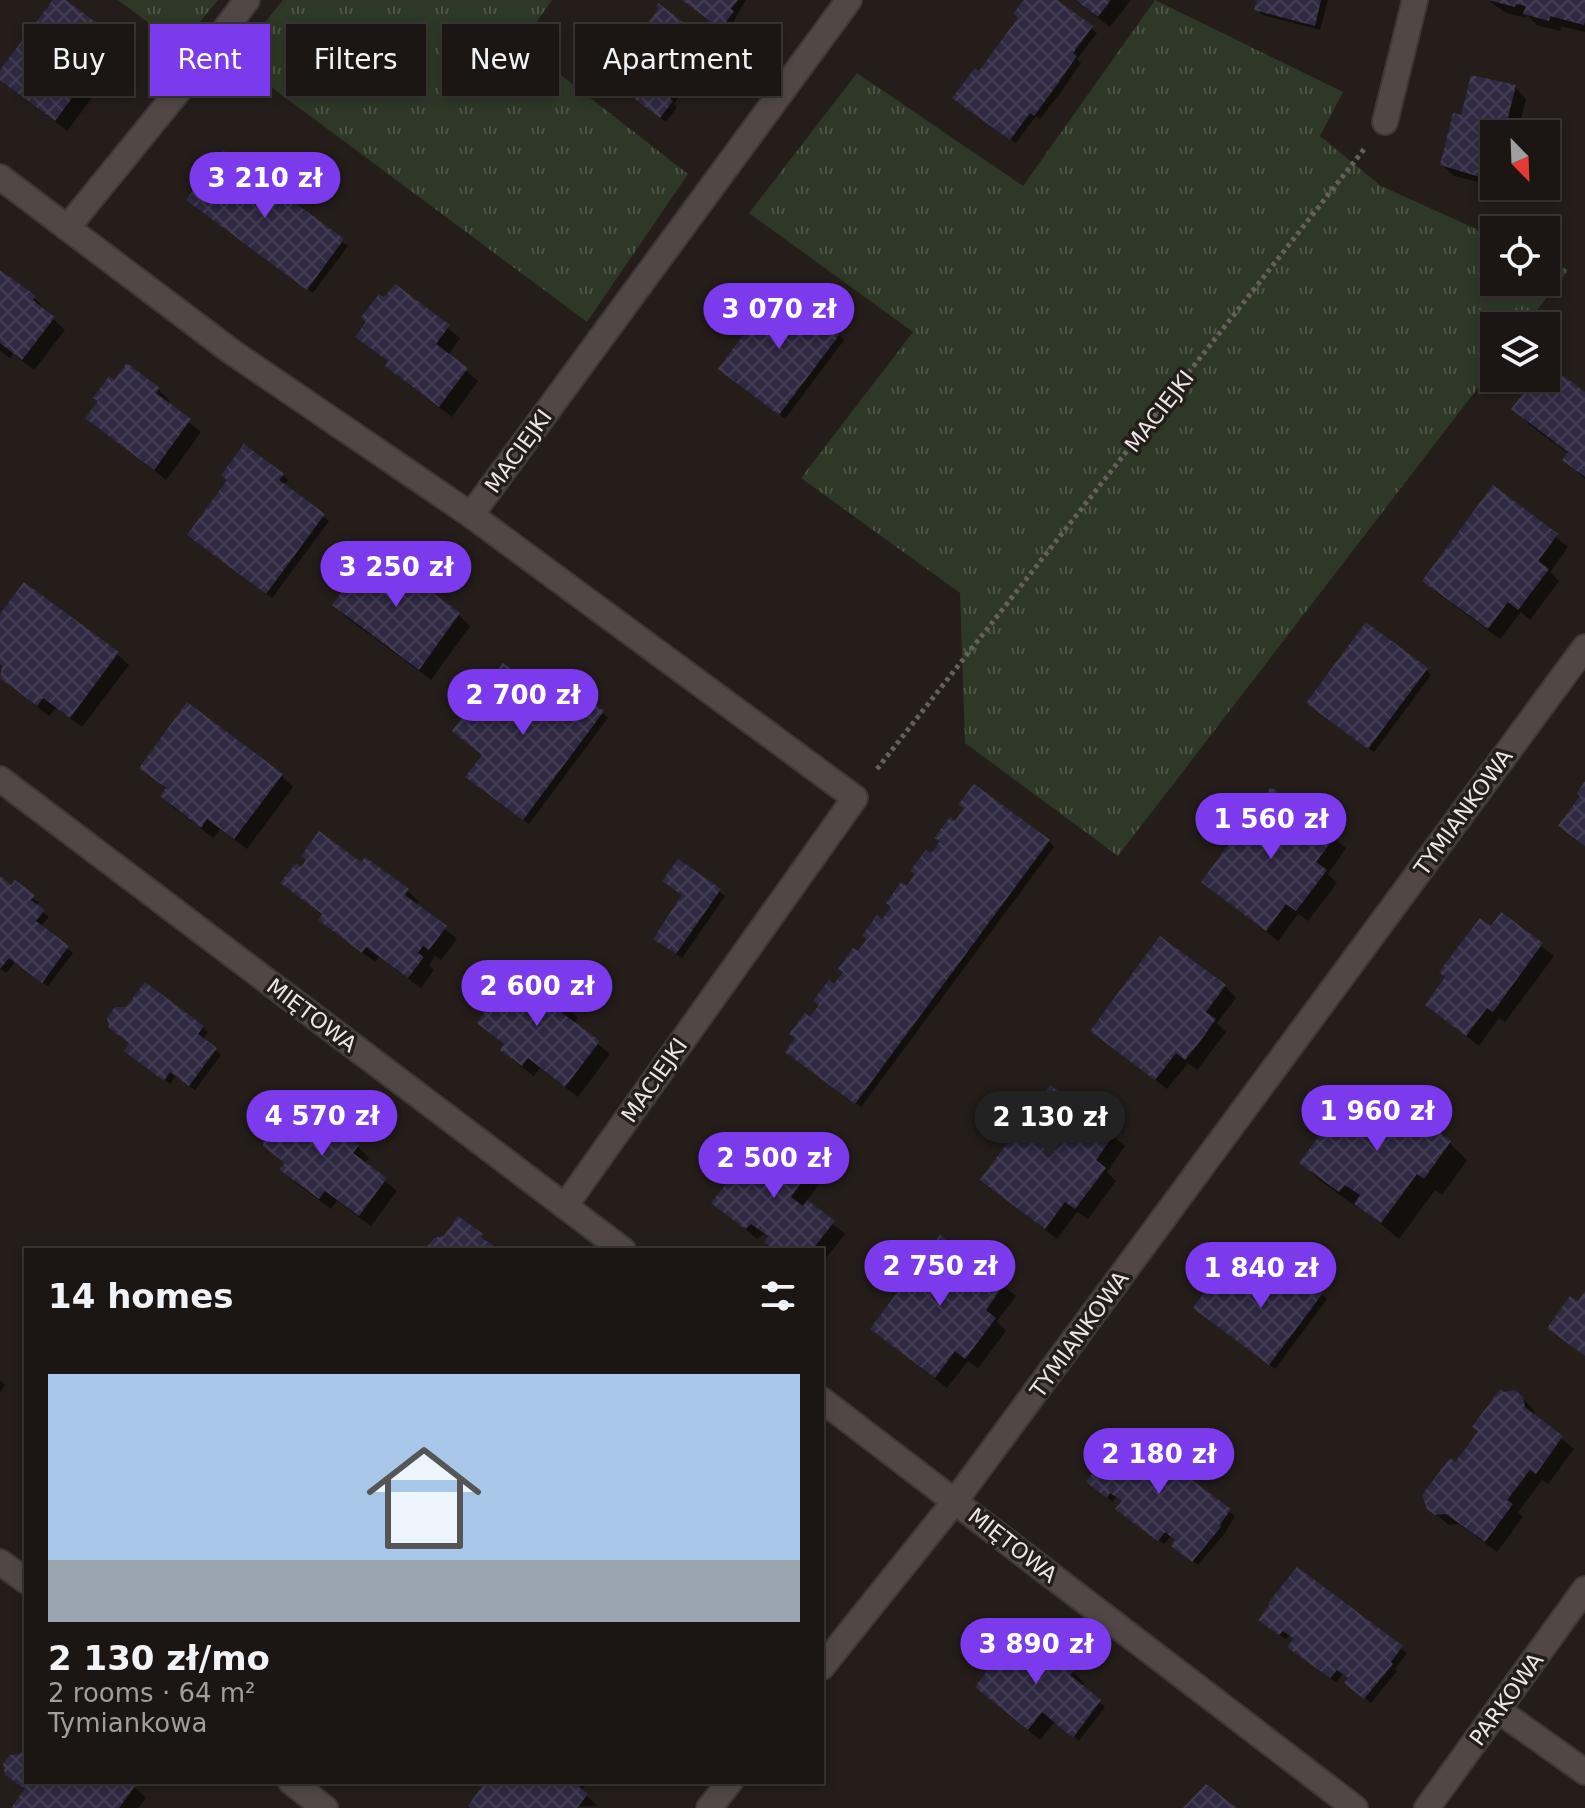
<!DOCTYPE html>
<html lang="en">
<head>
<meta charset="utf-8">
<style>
	body { margin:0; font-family:"DejaVu Sans",sans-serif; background:#241f1d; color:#f1f3f6; height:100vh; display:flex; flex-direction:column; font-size:30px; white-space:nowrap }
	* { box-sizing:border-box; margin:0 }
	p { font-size:26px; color:#a09fa0 }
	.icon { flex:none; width:44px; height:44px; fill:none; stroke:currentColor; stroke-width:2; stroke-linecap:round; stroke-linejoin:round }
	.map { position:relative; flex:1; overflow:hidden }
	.drawer { position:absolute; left:24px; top:1248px; width:800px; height:536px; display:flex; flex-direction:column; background:#1b1614; border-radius:0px; box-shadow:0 4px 12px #0003,0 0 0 2px #393534 }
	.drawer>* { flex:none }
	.banner { position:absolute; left:24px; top:24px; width:800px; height:72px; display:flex; gap:16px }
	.needle { width:52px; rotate:157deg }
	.tools { position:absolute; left:1480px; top:120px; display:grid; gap:16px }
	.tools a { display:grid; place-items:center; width:80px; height:80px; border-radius:0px; background:#1b1614; box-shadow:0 4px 12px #0003,0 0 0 2px #393534; font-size:40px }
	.price { position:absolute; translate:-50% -68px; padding:0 18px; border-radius:28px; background:#7c3aed; color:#fff; font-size:26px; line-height:52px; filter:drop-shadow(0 2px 4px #0008) }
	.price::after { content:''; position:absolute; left:50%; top:48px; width:24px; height:18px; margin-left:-12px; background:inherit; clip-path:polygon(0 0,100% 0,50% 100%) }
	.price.current { background:#222; color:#fff }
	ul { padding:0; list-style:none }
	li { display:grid; align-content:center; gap:16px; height:424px; padding:0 24px }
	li+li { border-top:2px solid #393534 }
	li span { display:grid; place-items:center; height:248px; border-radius:0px; color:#555 }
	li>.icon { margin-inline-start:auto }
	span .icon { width:144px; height:144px; fill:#fffc; stroke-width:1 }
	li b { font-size:34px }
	h2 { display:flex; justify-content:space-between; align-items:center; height:96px; padding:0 24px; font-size:34px }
	.pill { padding:0 28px; border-radius:0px; background:#1b1614; box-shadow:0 4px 12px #0003,0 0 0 2px #393534; font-size:28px; line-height:72px }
	.pill.current { background:#7c3aed; color:#fff }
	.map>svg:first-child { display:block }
	.grass { fill:url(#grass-tufts) }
	.shadow { fill:#0007 }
	.building { fill:url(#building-cross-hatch) }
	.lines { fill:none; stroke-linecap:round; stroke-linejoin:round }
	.minor-casing { stroke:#3e3836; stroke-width:28 }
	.path { stroke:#66605d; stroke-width:5; stroke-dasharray:4 4; stroke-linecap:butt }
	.minor { stroke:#514845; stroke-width:24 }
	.labels { text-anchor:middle; stroke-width:7; stroke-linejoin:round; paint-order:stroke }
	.street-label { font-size:22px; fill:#ece7e5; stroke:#241d1a }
</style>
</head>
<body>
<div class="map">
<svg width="1585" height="1808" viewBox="0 0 1585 1808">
	<defs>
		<pattern id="grass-tufts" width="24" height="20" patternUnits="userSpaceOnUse" patternTransform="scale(2)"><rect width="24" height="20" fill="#2e3827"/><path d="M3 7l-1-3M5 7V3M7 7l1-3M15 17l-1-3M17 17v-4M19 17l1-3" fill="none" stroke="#4c5546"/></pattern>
		<pattern id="building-cross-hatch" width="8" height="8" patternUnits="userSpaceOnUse" patternTransform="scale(2)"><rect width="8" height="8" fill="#2f2942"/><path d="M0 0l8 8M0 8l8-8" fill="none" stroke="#433e54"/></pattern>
	</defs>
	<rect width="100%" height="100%" fill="#241d1a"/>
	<!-- grass -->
	<g class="grass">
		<path d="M118,0H218L180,46Z"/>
		<path d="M283,0H552L521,44L688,174L587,322L235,60Z"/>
		<path d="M1155,0L1343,92L1320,136L1381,186L1494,237V282H1546V260L1568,270L1525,326H1494V367L1118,856L965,743L960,593L801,478L913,332L749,213L857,73L1023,186Z"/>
	</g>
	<!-- shadow -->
	<g class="shadow">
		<path d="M55,0H63L136,58L111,91L102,84L67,131L0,79V73Z"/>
		<path d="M683,0H746L727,33Z"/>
		<path d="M1026,0H1054L1097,33L1077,59L1081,63L1061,92L1040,119L1036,116L1016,143L960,103L1020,19Z"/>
		<path d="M1074,0H1131L1110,27Z"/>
		<path d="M1259,0H1328L1320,30L1262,15L1257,10Z"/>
		<path d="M1488,0H1585V32L1561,26L1560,31L1537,25L1527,15L1526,18L1506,13Z"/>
		<path d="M713,46L718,51L707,67L703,64L674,104L677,107L666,122L615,84Z"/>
		<path d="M1515,87L1526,99L1518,131L1530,134H1494V186H1535L1533,196L1481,186L1478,182L1454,176L1442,165L1463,118Z"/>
		<path d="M223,152L348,246L313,293L193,205Z"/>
		<path d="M0,272L34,298L46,309L44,311L65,330L34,370L13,354L10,358L0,351Z"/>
		<path d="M395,286L460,338L448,355L478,381L452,417L399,377L388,366L390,363L358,337Z"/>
		<path d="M839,335L844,340L785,419L726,374Z"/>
		<path d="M1546,366L1585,394V479L1565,460L1569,454L1531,426L1514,409L1537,378H1546Z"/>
		<path d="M114,383L158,389L170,401L167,404L201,432L166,480L88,418Z"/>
		<path d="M283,475L288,480L283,486L329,521L272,598L195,540Z"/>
		<path d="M1493,488L1568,547L1550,572L1559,581L1530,620L1521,612L1500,639L1436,592L1425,581Z"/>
		<path d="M374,552L459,615L470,626L431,680L346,617L335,605Z"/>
		<path d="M0,617L117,654L129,665L82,727L56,708L49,716L0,677L3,668L0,666Z"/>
		<path d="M1426,669L1431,675L1374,752L1314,708Z"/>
		<path d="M549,700L603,713L608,718L529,824L473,782Z"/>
		<path d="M142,768L281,775L293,787L247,849L220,829L213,838L174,808L162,796L167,790Z"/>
		<path d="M1271,790L1346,848L1328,874L1337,883L1308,921L1298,914L1278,941L1203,882Z"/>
		<path d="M955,823L1049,841L1054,847L861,1107L792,1057L810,1019Z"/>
		<path d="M678,862L725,896L682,958L660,944L684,896Z"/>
		<path d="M361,865L408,891L419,902L416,906L457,939L441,960L435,956L429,965L434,970L421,988L379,957L375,962L333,931L321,920L323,916L283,883L301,870Z"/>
		<path d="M0,879L39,902L36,906L49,917L40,927L73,953L48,986L15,962L6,973L0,968Z"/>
		<path d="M1501,915L1554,956L1505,1022L1499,1018L1479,1046L1427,1004Z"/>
		<path d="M518,971L566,1007L578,1018L573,1024L610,1054L578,1097L540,1068L534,1076L514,1061L503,1050L505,1045L479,1023Z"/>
		<path d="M1225,986L1236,998L1217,1023L1226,1032L1197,1070L1188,1063L1167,1089L1093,1031Z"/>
		<path d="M203,1027L208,1032L203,1040L221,1055L195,1090L176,1076L170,1084L131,1056V1044Z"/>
		<path d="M1051,1088L1125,1146L1107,1172L1116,1181L1088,1219L1077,1212L1057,1239L982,1180Z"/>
		<path d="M1423,1117L1467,1160L1442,1195L1435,1190L1399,1239L1359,1206L1358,1208L1319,1180L1302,1163L1338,1141Z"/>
		<path d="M775,1142L822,1180L806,1202L845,1234L822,1263V1250H773L766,1242L769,1238L764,1234L757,1239L714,1203L757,1167Z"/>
		<path d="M265,1145L358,1147L369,1158L364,1164L397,1191L371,1226L337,1201L331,1209L293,1181L282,1169L287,1164Z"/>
		<path d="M941,1237L1016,1296L997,1321L1006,1331L978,1368L968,1361L947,1388L872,1329Z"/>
		<path d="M1264,1285L1322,1294L1327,1299L1275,1369L1200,1313Z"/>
		<path d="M0,1380L5,1385L0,1393Z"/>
		<path d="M1522,1398L1534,1410L1535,1417L1574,1449L1548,1484L1542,1480L1518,1512L1523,1517L1497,1552L1459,1524L1449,1525L1429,1508L1456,1464Z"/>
		<path d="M1126,1433L1235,1516L1225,1533L1198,1565L1179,1551L1177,1541L1171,1536L1164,1544L1123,1514L1124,1502L1116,1497L1113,1502L1094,1487Z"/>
		<path d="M1297,1570L1407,1653L1395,1669L1397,1671L1371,1703L1352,1688L1350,1679L1343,1674L1336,1682L1295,1652L1296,1639L1290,1635L1285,1639L1266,1625Z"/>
		<path d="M1022,1631L1073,1672L1084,1683L1082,1687L1105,1707L1079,1741L1055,1721L1040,1740L989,1698L1010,1647Z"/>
		<path d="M26,1750V1782H129L146,1798L138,1808H14L26,1791L7,1774Z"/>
		<path d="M488,1782H588L581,1791L598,1806L473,1808Z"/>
	</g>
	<!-- building -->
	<g class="building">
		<path d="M53,0H66L126,45L98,81L90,74L55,121L0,80V70Z"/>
		<path d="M682,0H738L731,9L734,11L721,29Z"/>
		<path d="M1024,0H1057L1093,26L1073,53L1077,56L1056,86L1034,116L1030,113L1010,140L952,98L975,68L979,71L1018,18L1013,14Z"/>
		<path d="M1075,0H1111L1098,17Z"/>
		<path d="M1257,0H1321L1315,26L1254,10Z"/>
		<path d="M1488,0H1585V22L1584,25L1550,16L1549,21L1523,14L1526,6L1516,4L1515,7Z"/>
		<path d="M658,3L714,45L701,63L697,60L670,98L673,101L660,118L604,76L606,74L609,76L659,8L656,6Z"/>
		<path d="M1471,75L1516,85L1506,126L1534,133L1494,134L1493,181L1440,165L1453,113L1461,115Z"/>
		<path d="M223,150L344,239L307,290L186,200Z"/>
		<path d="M0,270L36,296L33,300L55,317L22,360L0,343Z"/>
		<path d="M395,284L450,325L436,344L468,368L439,407L385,366L388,361L355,337L366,322L361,317L379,294L384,297Z"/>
		<path d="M778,288L840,334L779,415L718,369Z"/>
		<path d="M127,363L160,388L156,393L191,419L154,470L85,418L98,401L93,398L109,376L114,380Z"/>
		<path d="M1546,363L1585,392V477L1562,460L1568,452L1511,409L1535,378H1546Z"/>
		<path d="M244,444L284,474L279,480L325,514L266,594L187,535L227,480L221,475Z"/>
		<path d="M1493,485L1558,534L1538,561L1549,569L1518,610L1508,602L1488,629L1422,581Z"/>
		<path d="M374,549L460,613L419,670L332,605Z"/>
		<path d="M24,582L119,652L70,718L43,698L37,706L0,678L2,666L0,665V614Z"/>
		<path d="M1366,622L1428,668L1368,749L1306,703Z"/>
		<path d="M503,663L549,697L561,679L604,711L523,820L465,777L482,755L452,731Z"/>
		<path d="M187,702L283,774L234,839L207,819L201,828L160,796L166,788L139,768Z"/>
		<path d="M1585,781V846L1558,826L1580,796L1577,793Z"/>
		<path d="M974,784L1050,840L855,1104L785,1052L795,1038L789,1034L805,1013L810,1017L819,1005L813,1001L829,980L834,984L843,972L838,969L853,948L858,951L867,939L862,936L877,915L882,919L891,907L886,903L901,882L907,886L915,874L910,871L926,850L931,853L940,841L934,838L950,817L955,821L964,808L958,805Z"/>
		<path d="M1271,787L1336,835L1316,862L1327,870L1296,911L1286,904L1266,931L1201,882Z"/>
		<path d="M319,831L361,862L365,857L409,889L405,895L447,926L429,950L423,946L418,953L424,957L408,978L366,947L362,953L340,936L318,920L322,914L280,883L296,863L301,867L306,860L301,856Z"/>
		<path d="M678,859L721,889L676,954L653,939L682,895L662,881Z"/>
		<path d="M0,876L11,885L15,880L35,895L31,900L45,910L36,921L69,946L42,983L9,958L0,969Z"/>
		<path d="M1501,912L1543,943L1493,1012L1487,1008L1466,1036L1425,1005L1445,977L1439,972L1480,918L1491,926Z"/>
		<path d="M1160,936L1226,985L1206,1012L1216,1019L1201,1040L1185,1060L1176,1053L1155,1080L1090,1031Z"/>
		<path d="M518,968L567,1005L562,1013L600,1041L565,1087L528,1058L522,1066L500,1050L504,1044L477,1023L496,997L495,990L503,979L510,977Z"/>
		<path d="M145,982L204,1026L198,1034L217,1048L189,1086L170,1072L164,1081L124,1051L129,1043L109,1028L107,1018L115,1007H126Z"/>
		<path d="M1050,1085L1115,1133L1096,1160L1106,1168L1075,1209L1065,1202L1045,1229L980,1180Z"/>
		<path d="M1377,1086L1400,1103L1403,1100L1424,1116L1422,1120L1451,1141L1424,1179L1417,1174L1381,1223L1354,1204L1360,1195L1345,1185L1339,1192L1299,1163L1325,1128L1338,1138Z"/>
		<path d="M300,1101L359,1145L353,1153L387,1178L359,1216L325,1191L319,1199L281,1171L279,1169L285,1163L263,1146L264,1135L282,1110L295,1108Z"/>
		<path d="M775,1139L812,1167L791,1197L803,1206L807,1200L835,1221L812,1250H770L772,1248L764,1242L768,1236L751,1224L745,1229L711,1203L731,1177L737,1162L748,1157L757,1164Z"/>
		<path d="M458,1216L483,1234L481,1237L499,1250H429L428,1246L434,1238L444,1236Z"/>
		<path d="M940,1235L1005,1283L986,1310L996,1318L965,1359L955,1351L935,1378L870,1329Z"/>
		<path d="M1280,1260L1323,1293L1269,1365L1193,1308L1217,1275L1241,1293L1255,1275L1264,1282Z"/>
		<path d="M1585,1291V1356L1547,1328L1570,1296L1578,1301Z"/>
		<path d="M1500,1389L1504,1392L1515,1390L1523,1397L1525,1407L1563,1436L1536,1474L1530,1470L1507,1500L1513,1504L1485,1542L1446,1514L1435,1515L1427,1509L1422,1495L1450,1458L1455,1462L1467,1447L1478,1431L1472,1427Z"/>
		<path d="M1125,1430L1231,1509L1219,1526L1221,1527L1192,1562L1171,1546L1175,1540L1165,1532L1158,1541L1115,1509L1122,1501L1110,1493L1107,1498L1086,1482Z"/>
		<path d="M1297,1567L1403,1646L1391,1662L1393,1664L1364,1699L1344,1683L1348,1678L1337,1670L1330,1678L1287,1647L1294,1639L1283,1631L1279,1635L1258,1620L1270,1604L1268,1603Z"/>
		<path d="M1021,1628L1074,1671L1070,1675L1101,1700L1073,1738L1042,1712L1028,1730L975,1687L987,1671L986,1663L999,1645H1009Z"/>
		<path d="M26,1746V1782H132L136,1785L119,1808H11L25,1789L5,1775L3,1764L10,1755L20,1754Z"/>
		<path d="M485,1782H573L588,1794L577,1808H470L468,1806Z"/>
		<path d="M1206,1784L1237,1808H1183Z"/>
	</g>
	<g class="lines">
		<!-- minor casing -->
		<g class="minor-casing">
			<g id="minor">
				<path d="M1385,122L1415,0"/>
				<path d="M0,177L232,352L471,515L855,798L565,1206"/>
				<path d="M67,228L185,83L247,0"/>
				<path d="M471,515L849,0"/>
				<path d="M0,779L623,1250"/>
				<path d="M822,1400L1355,1808"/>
				<path d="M0,1562L26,1581"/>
				<path d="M822,1667L955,1501L1585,647"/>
				<path d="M1498,1710L1585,1772"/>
				<path d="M291,1782L325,1808"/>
				<path d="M709,1808L730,1782"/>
				<path d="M1427,1808L1585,1589"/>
			</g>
		</g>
		<!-- path -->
		<path class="path" d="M877,769L1365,148"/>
		<!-- minor -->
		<use href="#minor" class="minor"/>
	</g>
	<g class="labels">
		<!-- street labels -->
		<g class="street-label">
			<text transform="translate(1159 411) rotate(-52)" y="8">MACIEJKI</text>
			<text transform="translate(518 451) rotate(-54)" y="8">MACIEJKI</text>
			<text transform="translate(1463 812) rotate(-54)" y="8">TYMIANKOWA</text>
			<text transform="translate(312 1015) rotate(37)" y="8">MIĘTOWA</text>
			<text transform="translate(654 1080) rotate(-55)" y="8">MACIEJKI</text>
			<text transform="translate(1079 1334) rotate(-54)" y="8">TYMIANKOWA</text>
			<text transform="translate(1013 1545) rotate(38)" y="8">MIĘTOWA</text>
			<text transform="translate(1506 1699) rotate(-54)" y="8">PARKOWA</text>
		</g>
	</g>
</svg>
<div class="tools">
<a><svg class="needle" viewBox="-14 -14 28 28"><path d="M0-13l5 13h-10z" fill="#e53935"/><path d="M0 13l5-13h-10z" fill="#a09fa0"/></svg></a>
<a><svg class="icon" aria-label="locate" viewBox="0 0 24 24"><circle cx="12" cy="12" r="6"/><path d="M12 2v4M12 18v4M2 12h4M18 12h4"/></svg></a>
<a><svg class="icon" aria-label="layers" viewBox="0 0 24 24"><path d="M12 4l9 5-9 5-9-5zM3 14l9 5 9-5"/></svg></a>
</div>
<b class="price" style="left:265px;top:220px">3 210 zł</b>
<b class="price" style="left:779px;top:351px">3 070 zł</b>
<b class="price" style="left:396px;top:609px">3 250 zł</b>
<b class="price" style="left:523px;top:737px">2 700 zł</b>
<b class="price" style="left:1271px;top:861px">1 560 zł</b>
<b class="price" style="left:537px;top:1028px">2 600 zł</b>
<b class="price" style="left:1377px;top:1153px">1 960 zł</b>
<b class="price" style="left:322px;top:1158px">4 570 zł</b>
<b class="price current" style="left:1050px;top:1159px">2 130 zł</b>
<b class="price" style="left:774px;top:1200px">2 500 zł</b>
<b class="price" style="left:940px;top:1308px">2 750 zł</b>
<b class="price" style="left:1261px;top:1310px">1 840 zł</b>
<b class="price" style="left:1159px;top:1496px">2 180 zł</b>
<b class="price" style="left:1036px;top:1686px">3 890 zł</b>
<div class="banner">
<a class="pill">Buy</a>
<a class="pill current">Rent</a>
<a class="pill">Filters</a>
<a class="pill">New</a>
<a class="pill">Apartment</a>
</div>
<section class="drawer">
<h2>14 homes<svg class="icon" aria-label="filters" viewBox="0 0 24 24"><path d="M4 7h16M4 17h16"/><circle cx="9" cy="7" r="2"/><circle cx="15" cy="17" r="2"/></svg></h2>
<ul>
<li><span style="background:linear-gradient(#a9c7e8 75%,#9aa5b1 0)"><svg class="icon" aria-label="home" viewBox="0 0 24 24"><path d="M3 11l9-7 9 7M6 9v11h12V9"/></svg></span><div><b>2 130 zł/mo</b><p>2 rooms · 64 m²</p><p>Tymiankowa</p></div></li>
</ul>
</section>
</div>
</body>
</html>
